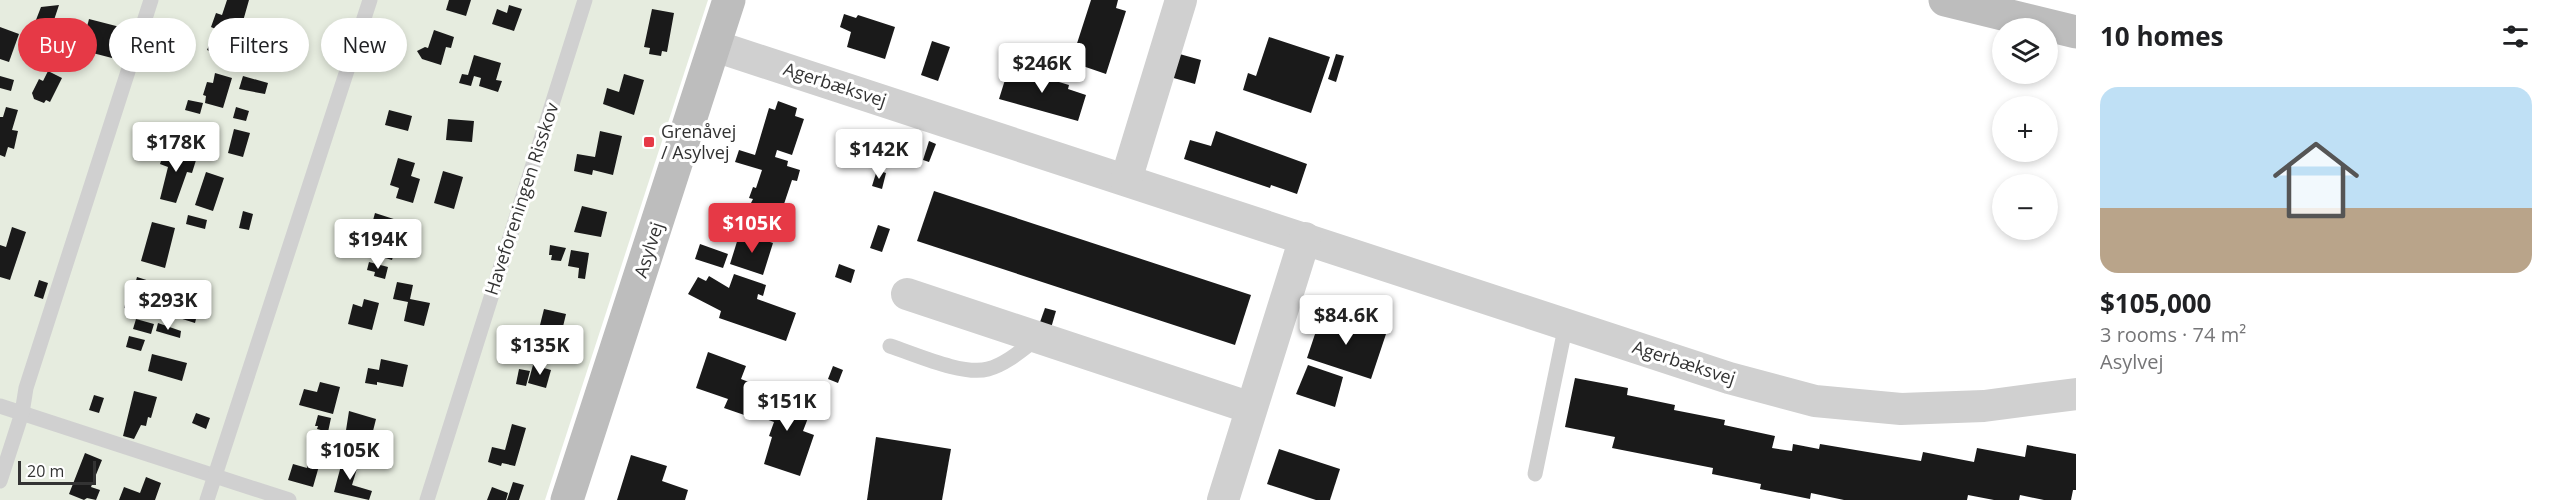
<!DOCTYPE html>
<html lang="en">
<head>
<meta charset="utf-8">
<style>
	body { margin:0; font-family:"Open Sans",sans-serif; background:#f6f6f6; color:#202124; height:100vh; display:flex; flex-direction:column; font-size:22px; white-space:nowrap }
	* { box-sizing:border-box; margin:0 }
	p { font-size:20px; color:#757577 }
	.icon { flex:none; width:33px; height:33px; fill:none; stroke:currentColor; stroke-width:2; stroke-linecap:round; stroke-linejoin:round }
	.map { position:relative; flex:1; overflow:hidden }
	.drawer { display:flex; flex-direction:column; background:#fff; width:480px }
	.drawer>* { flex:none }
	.banner { position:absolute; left:18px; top:18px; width:570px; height:54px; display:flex; gap:12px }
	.tools { position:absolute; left:1992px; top:18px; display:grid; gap:12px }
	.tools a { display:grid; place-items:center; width:66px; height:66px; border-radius:50%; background:#fff; box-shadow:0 3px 9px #0003; font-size:30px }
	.scale { position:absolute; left:18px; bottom:15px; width:78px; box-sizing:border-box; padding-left:6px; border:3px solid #333; border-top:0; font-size:16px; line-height:21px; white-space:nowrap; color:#333; -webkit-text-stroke:4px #fff; paint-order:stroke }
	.price { position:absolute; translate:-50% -51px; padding:0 14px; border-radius:6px; background:#fff; color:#222; font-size:20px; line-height:39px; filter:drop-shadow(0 2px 3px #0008) }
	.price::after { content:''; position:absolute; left:50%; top:36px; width:18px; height:14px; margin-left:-9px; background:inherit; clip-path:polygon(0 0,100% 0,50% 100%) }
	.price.on { background:#e63946; color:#fff }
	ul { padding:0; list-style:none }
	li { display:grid; align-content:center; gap:12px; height:318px; padding:0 24px }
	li+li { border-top:2px solid #e0e0e0 }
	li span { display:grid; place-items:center; height:186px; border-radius:18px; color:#555 }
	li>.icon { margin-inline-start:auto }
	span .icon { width:108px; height:108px; fill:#fffc; stroke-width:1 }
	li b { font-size:26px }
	h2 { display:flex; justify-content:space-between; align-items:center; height:72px; padding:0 24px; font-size:26px }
	.chip { padding:0 21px; border-radius:27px; background:#fff; box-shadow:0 3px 9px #0003; font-size:21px; line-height:54px }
	.chip.on { background:#e63946; color:#fff }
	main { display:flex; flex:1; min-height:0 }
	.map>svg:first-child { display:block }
	.green { fill:#e6ecdf }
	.building { fill:#1a1a1a }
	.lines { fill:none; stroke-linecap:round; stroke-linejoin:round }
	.lane { stroke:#d0d0d0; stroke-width:15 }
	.street { stroke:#d0d0d0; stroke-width:32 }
	.secondary { stroke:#bdbdbd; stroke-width:33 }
	.poi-dot { fill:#e63946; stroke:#fff; stroke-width:2 }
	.labels { text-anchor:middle; stroke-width:6; stroke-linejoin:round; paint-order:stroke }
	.street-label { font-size:18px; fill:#333; stroke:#fff }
	.poi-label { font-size:18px; fill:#333; stroke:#fff; text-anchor:start }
</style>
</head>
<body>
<main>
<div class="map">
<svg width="2076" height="500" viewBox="0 0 2076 500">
	<rect width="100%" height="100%" fill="#fff"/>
	<!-- green -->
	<path class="green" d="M0,0H708L545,500H0Z"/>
	<!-- building -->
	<g class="building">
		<path d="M227,0H249L232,60L212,54V52L207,50L210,43L224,47L227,34L211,27L216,13L222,15Z"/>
		<path d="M449,0H471L466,16L446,10Z"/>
		<path d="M1091,0H1118L1116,8L1126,11L1106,74L1071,62Z"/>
		<path d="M59,5L54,20L59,21L51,45L29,38L41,7Z"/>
		<path d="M509,5L522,9L514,31L492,24L497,9L507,13Z"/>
		<path d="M652,9L674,13L667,52L662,51L661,56L649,54L650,48L644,47Z"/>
		<path d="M844,14L856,18L858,15L895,27L885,59L847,47L851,32L840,27Z"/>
		<path d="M89,19L120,27L112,58L81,50Z"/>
		<path d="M0,27L19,34L9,62L0,59Z"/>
		<circle cx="170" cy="38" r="8"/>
		<path d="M434,30L454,37L451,48L446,47L441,65L422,59L417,51L425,47L428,48Z"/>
		<path d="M1269,37L1330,57L1311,113L1243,90L1248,73L1256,76Z"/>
		<path d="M932,41L950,47L938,81L921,75Z"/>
		<path d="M1176,53L1201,60L1195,84L1170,77Z"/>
		<path d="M1336,54L1344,56L1336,82L1328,79Z"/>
		<path d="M474,55L501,63L496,80L502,81L498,92L479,86L481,78L474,76L471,86L459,83L462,74L468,75Z"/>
		<path d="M1009,67L1069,85L1068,89L1086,95L1078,121L999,99Z"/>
		<path d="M48,71L62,78L50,102L46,100L44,103L34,99L32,93L39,79L43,81Z"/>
		<path d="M215,73L232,78L223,108L205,103L206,96L203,95L207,82L213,83Z"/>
		<path d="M624,74L644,80L634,115L603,104L607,88L619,92Z"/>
		<path d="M0,76L14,80L11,91L0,88Z"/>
		<path d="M243,76L268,83L265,94L239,89Z"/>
		<path d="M188,100L203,103L200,114L185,110Z"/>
		<path d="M778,101L797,108L795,116L804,119L792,155L777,150L775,157L788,161L787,166L800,170L797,181L792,180L781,213L775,211L773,217L764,215L766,208L751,203L753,199L749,198L753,187L756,188L762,170L735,162L739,150L755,155L769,108L775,110Z"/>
		<path d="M6,107L18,110L12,130L18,131L14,149L8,147L5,157L0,155V117H3Z"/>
		<path d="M236,107L249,111L246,121L233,118Z"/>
		<path d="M389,110L412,116L408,131L385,125Z"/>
		<path d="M448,119L474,121L472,142L446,140Z"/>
		<path d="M180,123L191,127L184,150L173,147Z"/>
		<path d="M234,129L250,133L243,157L228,153Z"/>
		<path d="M600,131L622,136L613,175L593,170L592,175L574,171L577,154L595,157Z"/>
		<path d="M1216,131L1307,164L1297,194L1271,185L1270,188L1184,159L1190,140L1211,146Z"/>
		<path d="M929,141L936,144L929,162L923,160Z"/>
		<path d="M165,149L197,157L192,173L187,172L176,203L160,199L168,167L160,164Z"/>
		<path d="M398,158L415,163L411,176L420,179L413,203L396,198L399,188L390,185Z"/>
		<path d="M877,170L886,173L882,189L872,186Z"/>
		<path d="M443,171L463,177L454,209L434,203Z"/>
		<path d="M206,172L224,178L213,211L195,205Z"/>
		<path d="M934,191L1251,295L1235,345L917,241Z"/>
		<path d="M582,206L607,212L601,237L574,232Z"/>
		<path d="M243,211L253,214L249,230L239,228Z"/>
		<path d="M375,213L403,222L392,260L375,255L381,234L370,231Z"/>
		<path d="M188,215L207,220L205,229L186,224Z"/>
		<path d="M152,222L175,228L165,268L141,261Z"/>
		<path d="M878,225L890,229L882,252L870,248Z"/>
		<path d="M12,227L26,232L10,280L0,277V245L6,247Z"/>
		<path d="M740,232L773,243L763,275L730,264Z"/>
		<path d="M700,244L728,254L723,268L695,259Z"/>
		<path d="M550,245L566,248L561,261L551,260L552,255H549Z"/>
		<path d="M571,250L589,253L585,279L578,278L579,268L568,266Z"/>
		<path d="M369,262L388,267L385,279L374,276L375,272L367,270Z"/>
		<path d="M839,264L855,270L851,283L835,277Z"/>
		<path d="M734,274L766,285L763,296L758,294L757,299L796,313L786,341L719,318L721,311L688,294L698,277L706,281L709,276L729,288Z"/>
		<path d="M137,277L159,284L150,315L124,308L129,290L133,291Z"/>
		<path d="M39,280L48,283L43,299L34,296Z"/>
		<path d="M186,280L204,286L195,323L173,316Z"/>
		<path d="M397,282L413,285L410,299L430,303L424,326L404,321L408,302L393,299Z"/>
		<path d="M364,299L379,303L372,330L348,324L353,304L362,307Z"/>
		<path d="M1045,308L1056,311L1051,328L1039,325Z"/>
		<path d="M544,309L566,314L561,335L572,337L571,345L537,337Z"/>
		<path d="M1322,313L1386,334L1371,379L1307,358Z"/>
		<path d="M136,319L154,324L151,334L133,329Z"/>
		<path d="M158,323L181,331L180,338L156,331Z"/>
		<path d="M129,336L145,340L141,351L126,347Z"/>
		<path d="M708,352L746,366L741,379L764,388L753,418L724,408L728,399L696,388Z"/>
		<path d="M152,354L187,363L182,381L148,371Z"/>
		<path d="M381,359L408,365L403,387L377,382V385L365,383L368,368L379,370Z"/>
		<path d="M533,365L551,370L546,388L528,383Z"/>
		<path d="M1308,365L1343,377L1335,407L1296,394Z"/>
		<path d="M833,366L843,370L838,383L828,379Z"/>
		<path d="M519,369L530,371L526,386L516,384Z"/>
		<path d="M1575,378L1628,388L1627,395L1675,405L1674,410L1725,420L1724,425L1775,436L1772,448L1792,451L1793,444L1819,449L1820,444L1921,461L1923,452L1974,462L1977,448L2025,457L2027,445L2076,454V490H2073L2071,500H2044L2020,495L2019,500H1994L1968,495L1967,500H1844L1811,493L1810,499L1760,489L1761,484L1712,474L1713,468L1612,448L1615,437L1565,427Z"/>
		<path d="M320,382L340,387L333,414L299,405L304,389L317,392Z"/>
		<path d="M774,385L804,396L797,415L808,418L803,431L814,435L800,476L764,464L772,437L769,436L774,422L763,418Z"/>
		<path d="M134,391L157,397L151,418L148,417L146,426L141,425L134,439L123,436Z"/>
		<path d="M94,395L104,398L99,413L89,410Z"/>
		<path d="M349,411L376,419L371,439L358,436L356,446L344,443Z"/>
		<path d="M196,413L210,418L206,429L192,423Z"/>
		<path d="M318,415L331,418L328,432L317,429L318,426H315Z"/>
		<path d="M512,424L526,428L515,466L502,463L501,466L488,462L492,447L505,450Z"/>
		<path d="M876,437L951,449L942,500H867Z"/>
		<path d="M313,449L323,452L313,487L288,480L293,464L307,468Z"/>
		<path d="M1279,449L1340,469L1330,500H1316L1267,484Z"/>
		<path d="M85,453L102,460L91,487L100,490L96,500L87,498L84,500L69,494Z"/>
		<path d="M631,455L667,466L662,481L688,490L685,500H617Z"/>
		<path d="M343,458L359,462L352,485L372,491L369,500L334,492Z"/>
		<path d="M146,477L161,483L155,500H119L124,487L140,493Z"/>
		<path d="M513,482L524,485L519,500H507Z"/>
		<path d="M492,487L508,493L506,500H487Z"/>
	</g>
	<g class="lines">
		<!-- lane -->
		<g class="lane">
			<path d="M890,346C915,354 963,376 988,369C1007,364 1024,348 1039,337"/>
			<path d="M0,406L289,500"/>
			<path d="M1535,474L1566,324"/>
			<path d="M0,481L22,413L26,388L151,0"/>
			<path d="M207,500L370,0"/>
			<path d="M427,500L585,0"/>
		</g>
		<!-- street -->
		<g class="street">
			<path d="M715,46L1729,378L1815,401L1901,409L1984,406L2076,394"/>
			<path d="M1126,180L1181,0"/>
			<path d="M907,294L1251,408"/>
			<path d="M1223,500L1305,238"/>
		</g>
		<!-- secondary -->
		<g class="secondary">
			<path d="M1945,0L2076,32"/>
			<path d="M567,500L729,0"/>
		</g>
	</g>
	<!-- markers -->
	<rect class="poi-dot" x="643" y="136" width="12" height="12" rx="3"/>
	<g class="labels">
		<!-- street labels -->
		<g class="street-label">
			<text transform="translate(835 85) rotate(18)" y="6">Agerbæksvej</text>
			<text transform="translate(522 199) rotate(-72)" y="6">Haveforeningen Risskov</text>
			<text transform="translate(649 250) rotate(-72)" y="6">Asylvej</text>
			<text transform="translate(1684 363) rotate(18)" y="6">Agerbæksvej</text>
		</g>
		<!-- poi labels -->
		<g class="poi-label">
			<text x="661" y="138">Grenåvej<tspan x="661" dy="21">/ Asylvej</tspan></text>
		</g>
	</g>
</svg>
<div class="tools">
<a><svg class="icon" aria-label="layers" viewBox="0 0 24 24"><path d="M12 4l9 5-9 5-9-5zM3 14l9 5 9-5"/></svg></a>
<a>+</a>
<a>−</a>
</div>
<div class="scale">20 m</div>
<b class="price" style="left:1042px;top:94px">$246K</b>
<b class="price" style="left:176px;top:173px">$178K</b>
<b class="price" style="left:879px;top:180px">$142K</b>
<b class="price on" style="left:752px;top:254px">$105K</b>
<b class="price" style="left:378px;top:270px">$194K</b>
<b class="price" style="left:168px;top:331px">$293K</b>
<b class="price" style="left:1346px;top:346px">$84.6K</b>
<b class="price" style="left:540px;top:376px">$135K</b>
<b class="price" style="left:787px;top:432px">$151K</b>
<b class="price" style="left:350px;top:481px">$105K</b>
<div class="banner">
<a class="chip on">Buy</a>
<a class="chip">Rent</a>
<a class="chip">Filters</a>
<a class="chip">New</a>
</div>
</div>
<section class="drawer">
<h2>10 homes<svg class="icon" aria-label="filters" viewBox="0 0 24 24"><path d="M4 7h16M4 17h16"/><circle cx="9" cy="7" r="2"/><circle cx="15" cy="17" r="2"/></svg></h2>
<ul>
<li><span style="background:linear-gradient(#bfe0f5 65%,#b9a48a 0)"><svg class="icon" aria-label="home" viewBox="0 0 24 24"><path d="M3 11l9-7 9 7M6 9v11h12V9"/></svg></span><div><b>$105,000</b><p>3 rooms · 74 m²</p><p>Asylvej</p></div></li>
</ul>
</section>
</main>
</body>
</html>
